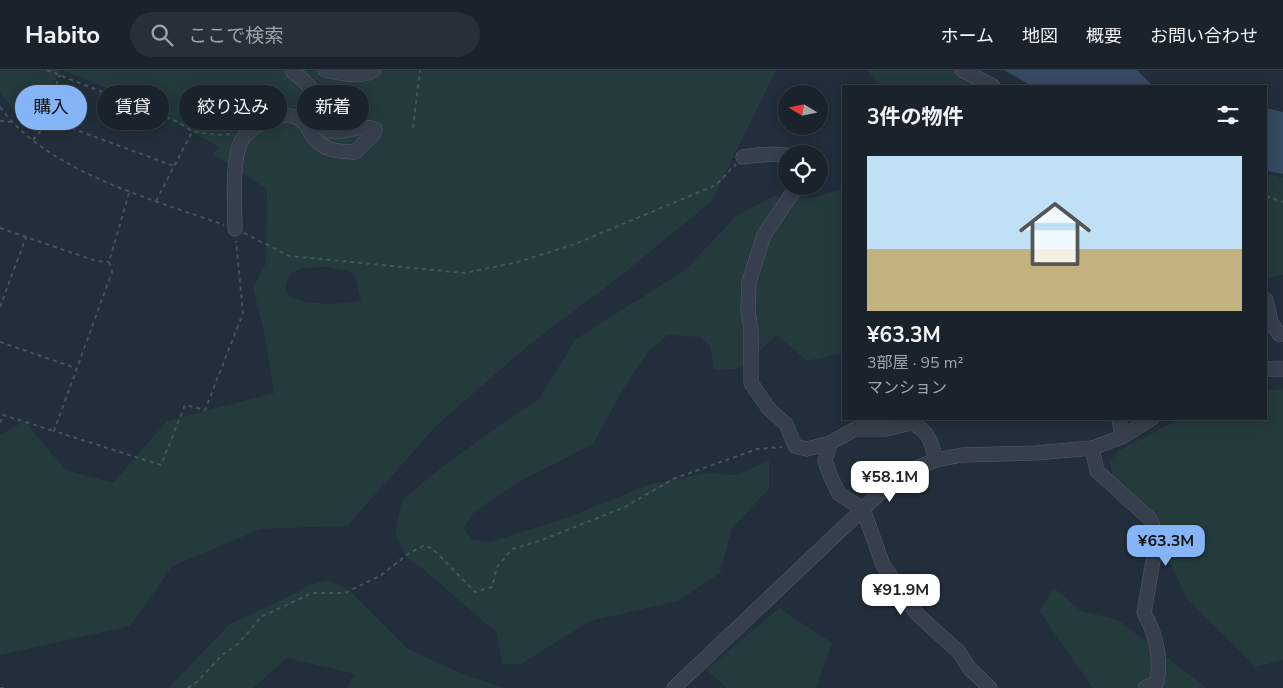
<!DOCTYPE html>
<html lang="ja">
<head>
<meta charset="utf-8">
<style>
	body { margin:0; font-family:"Nunito Sans","Noto Sans JP",sans-serif; background:#272f38; color:#f1f3f6; height:100vh; display:flex; flex-direction:column; font-size:19px; white-space:nowrap }
	* { box-sizing:border-box; margin:0 }
	p { font-size:16px; color:#9fa4a9 }
	.icon { flex:none; width:28px; height:28px; fill:none; stroke:currentColor; stroke-width:2; stroke-linecap:round; stroke-linejoin:round }
	.map { position:relative; flex:1; overflow:hidden }
	.details { position:absolute; left:842px; top:15px; width:425px; height:335px; display:flex; flex-direction:column; background:#1a222c; border-radius:0px; box-shadow:0 2px 12px #0003,0 0 0 1px #383f48 }
	.details>* { flex:none }
	.guide { position:absolute; left:15px; top:15px; width:475px; height:45px; display:flex; gap:10px }
	.needle { width:32px; rotate:280deg }
	.fabs { position:absolute; left:778px; top:15px; display:grid; gap:10px }
	.fabs a { display:grid; place-items:center; width:50px; height:50px; border-radius:50%; background:#1a222c; box-shadow:0 2px 12px #0003,0 0 0 1px #383f48; font-size:25px }
	.price { position:absolute; translate:-50% -42px; padding:0 11px; border-radius:10px; background:#fff; color:#222; font-size:16px; line-height:32px; filter:drop-shadow(0 1px 2px #0008) }
	.price::after { content:''; position:absolute; left:50%; top:30px; width:15px; height:11px; margin-left:-8px; background:inherit; clip-path:polygon(0 0,100% 0,50% 100%) }
	.price.selected { background:#86b5f7; color:#111 }
	ul { padding:0; list-style:none }
	li { display:grid; align-content:center; gap:10px; height:265px; padding:0 25px }
	li span { display:grid; place-items:center; height:155px; border-radius:0px; color:#555 }
	li>.icon { margin-inline-start:auto }
	span .icon { width:90px; height:90px; fill:#fffc; stroke-width:1 }
	li b { font-size:21px }
	h2 { display:flex; justify-content:space-between; align-items:center; height:60px; padding:0 25px; font-size:21px }
	.pill { padding:0 18px; border-radius:22px; background:#1a222c; box-shadow:0 2px 12px #0003,0 0 0 1px #383f48; font-size:18px; line-height:45px }
	.pill.selected { background:#86b5f7; color:#111 }
	header { display:flex; align-items:center; gap:30px; box-sizing:border-box; height:70px; padding:0 25px; background:#1a222c; border-bottom:1px solid #383f48 }
	header strong { font-size:24px }
	nav { display:flex; gap:28px; margin-inline-start:auto; font-size:18px }
	.search { width:350px; height:45px; background:#272f38; display:flex; align-items:center; gap:12px; box-sizing:border-box; padding:0 18px; border-radius:28px; color:#9fa4a9; font-size:19px }
	.map>svg:first-child { display:block }
	.green { fill:#243a3c; fill-rule:evenodd }
	.water { fill:#364a62 }
	.lines { fill:none; stroke-linecap:round; stroke-linejoin:round }
	.minor-casing { stroke:#545d69; stroke-width:15 }
	.path { stroke:#425759; stroke-width:2; stroke-dasharray:4 4; stroke-linecap:butt }
	.minor { stroke:#363f4b; stroke-width:14 }
</style>
</head>
<body>
<header>
<strong>Habito</strong>
<div class="search"><svg class="icon" aria-label="search" viewBox="0 0 24 24"><circle cx="10" cy="10" r="6"/><path d="M15 15l6 6"/></svg>ここで検索</div>
<nav><a>ホーム</a><a>地図</a><a>概要</a><a>お問い合わせ</a></nav>
</header>
<div class="map">
<svg width="1283" height="618" viewBox="0 0 1283 618">
	<rect width="100%" height="100%" fill="#222e3b"/>
	<!-- green -->
	<g class="green">
		<path d="M0,0H61L29,59L0,23Z"/>
		<path d="M62,0H776L712,131L618,208L529,275L438,354L347,456L261,459L173,496L130,556L0,585V365L24,351L66,400L113,413L167,351L274,323L264,262L253,218L266,193L267,119L213,84L219,77L129,27ZM328,197L354,203L361,230C346,235 303,236 290,226C288,224 287,221 285,219L289,204L302,198Z"/>
		<path d="M868,0H973L975,16H878Z"/>
		<path d="M1266,105H1273L1283,108V205L1266,209Z"/>
		<path d="M844,118V283L807,291L777,265L743,296L735,299L714,300L710,276L700,267L668,265L649,281L625,316L593,374L517,413L474,442L464,458L471,469L490,472L563,449L648,415L706,403L738,405L769,390V419L732,458L720,503L678,531L590,551L521,594H502L497,563L424,500L405,486L395,462L402,430L442,397L496,358L538,330L576,269L685,200L735,147L773,126L815,128Z"/>
		<path d="M1283,319V590L1256,597L1187,529L1156,462L1114,416L1110,391L1118,381L1179,349H1266V321Z"/>
		<path d="M327,510L349,520L408,579L461,603L505,618H346L355,604L287,588L253,618H168L230,554L294,524L307,516Z"/>
		<path d="M1054,518L1081,541L1118,550L1207,618H1093L1039,541Z"/>
		<path d="M779,538L832,573L816,618H727L706,600Z"/>
	</g>
	<!-- water -->
	<g class="water">
		<path d="M1004,0H1137L1152,15L1157,16H1032Z"/>
		<path d="M1266,38L1283,42V104L1266,100Z"/>
	</g>
	<g class="lines">
		<!-- minor casing -->
		<g class="minor-casing">
			<g id="minor">
				<path d="M325,0C341,3 360,9 374,0"/>
				<path d="M962,0L993,16"/>
				<path d="M743,87C758,85 772,83 786,85"/>
				<path d="M797,116L764,165L749,212L748,241L751,260V313L769,339L786,354L795,376L807,379L830,373L855,359H886L911,353C929,360 932,374 936,390"/>
				<path d="M235,159C235,137 231,88 242,70C247,61 262,52 273,48C282,45 294,44 302,51C307,54 309,62 313,67C323,80 339,82 355,82L374,63L375,59C357,53 347,65 329,61C323,37 315,17 293,2L294,0"/>
				<path d="M1266,230L1271,252L1279,264H1283"/>
				<path d="M1266,299H1283"/>
				<path d="M1119,349L1122,367"/>
				<path d="M830,373L825,391L830,405L839,424L863,439L883,495L917,544L959,582L970,599L990,618"/>
				<path d="M1092,378L1097,401L1150,449L1157,467L1144,543C1156,564 1161,588 1157,612L1145,618"/>
				<path d="M674,618L863,439L895,409L908,401L936,390L962,385L1036,383L1092,378L1122,367L1151,349"/>
			</g>
		</g>
		<!-- path -->
		<g class="path">
			<path d="M47,0L178,52L192,61L217,65L232,64"/>
			<path d="M0,37C49,103 150,128 224,155"/>
			<path d="M49,50L174,96"/>
			<path d="M0,51L11,52"/>
			<path d="M413,58L420,0"/>
			<path d="M33,70L49,50L45,42L60,5"/>
			<path d="M129,123L109,192L112,202L54,361L161,395L185,335L205,340L243,243L236,171"/>
			<path d="M1266,126L1283,132"/>
			<path d="M156,131L192,62"/>
			<path d="M0,158L96,191L109,192"/>
			<path d="M244,163L289,186L465,203L518,192L575,174L716,115L736,94"/>
			<path d="M0,237L26,167"/>
			<path d="M0,272L76,298"/>
			<path d="M0,353L3,345L54,361"/>
			<path d="M0,618H6"/>
			<path d="M188,618L198,611L222,585L238,574L261,547L312,523H345L380,506L408,484L423,476L432,478L475,522L492,517L497,497L512,479L542,470L625,437L673,409L757,379L782,377"/>
		</g>
		<!-- minor -->
		<use href="#minor" class="minor"/>
	</g>
</svg>
<div class="fabs">
<a><svg class="needle" viewBox="-14 -14 28 28"><path d="M0-13l5 13h-10z" fill="#e53935"/><path d="M0 13l5-13h-10z" fill="#9fa4a9"/></svg></a>
<a><svg class="icon" aria-label="locate" viewBox="0 0 24 24"><circle cx="12" cy="12" r="6"/><path d="M12 2v4M12 18v4M2 12h4M18 12h4"/></svg></a>
</div>
<b class="price" style="left:890px;top:433px">¥58.1M</b>
<b class="price selected" style="left:1166px;top:497px">¥63.3M</b>
<b class="price" style="left:901px;top:546px">¥91.9M</b>
<div class="guide">
<a class="pill selected">購入</a>
<a class="pill">賃貸</a>
<a class="pill">絞り込み</a>
<a class="pill">新着</a>
</div>
<section class="details">
<h2>3件の物件<svg class="icon" aria-label="filters" viewBox="0 0 24 24"><path d="M4 7h16M4 17h16"/><circle cx="9" cy="7" r="2"/><circle cx="15" cy="17" r="2"/></svg></h2>
<ul>
<li><span style="background:linear-gradient(#bfe0f5 60%,#c2b280 0)"><svg class="icon" aria-label="home" viewBox="0 0 24 24"><path d="M3 11l9-7 9 7M6 9v11h12V9"/></svg></span><div><b>¥63.3M</b><p>3部屋 · 95 m²</p><p>マンション</p></div></li>
</ul>
</section>
</div>
</body>
</html>
